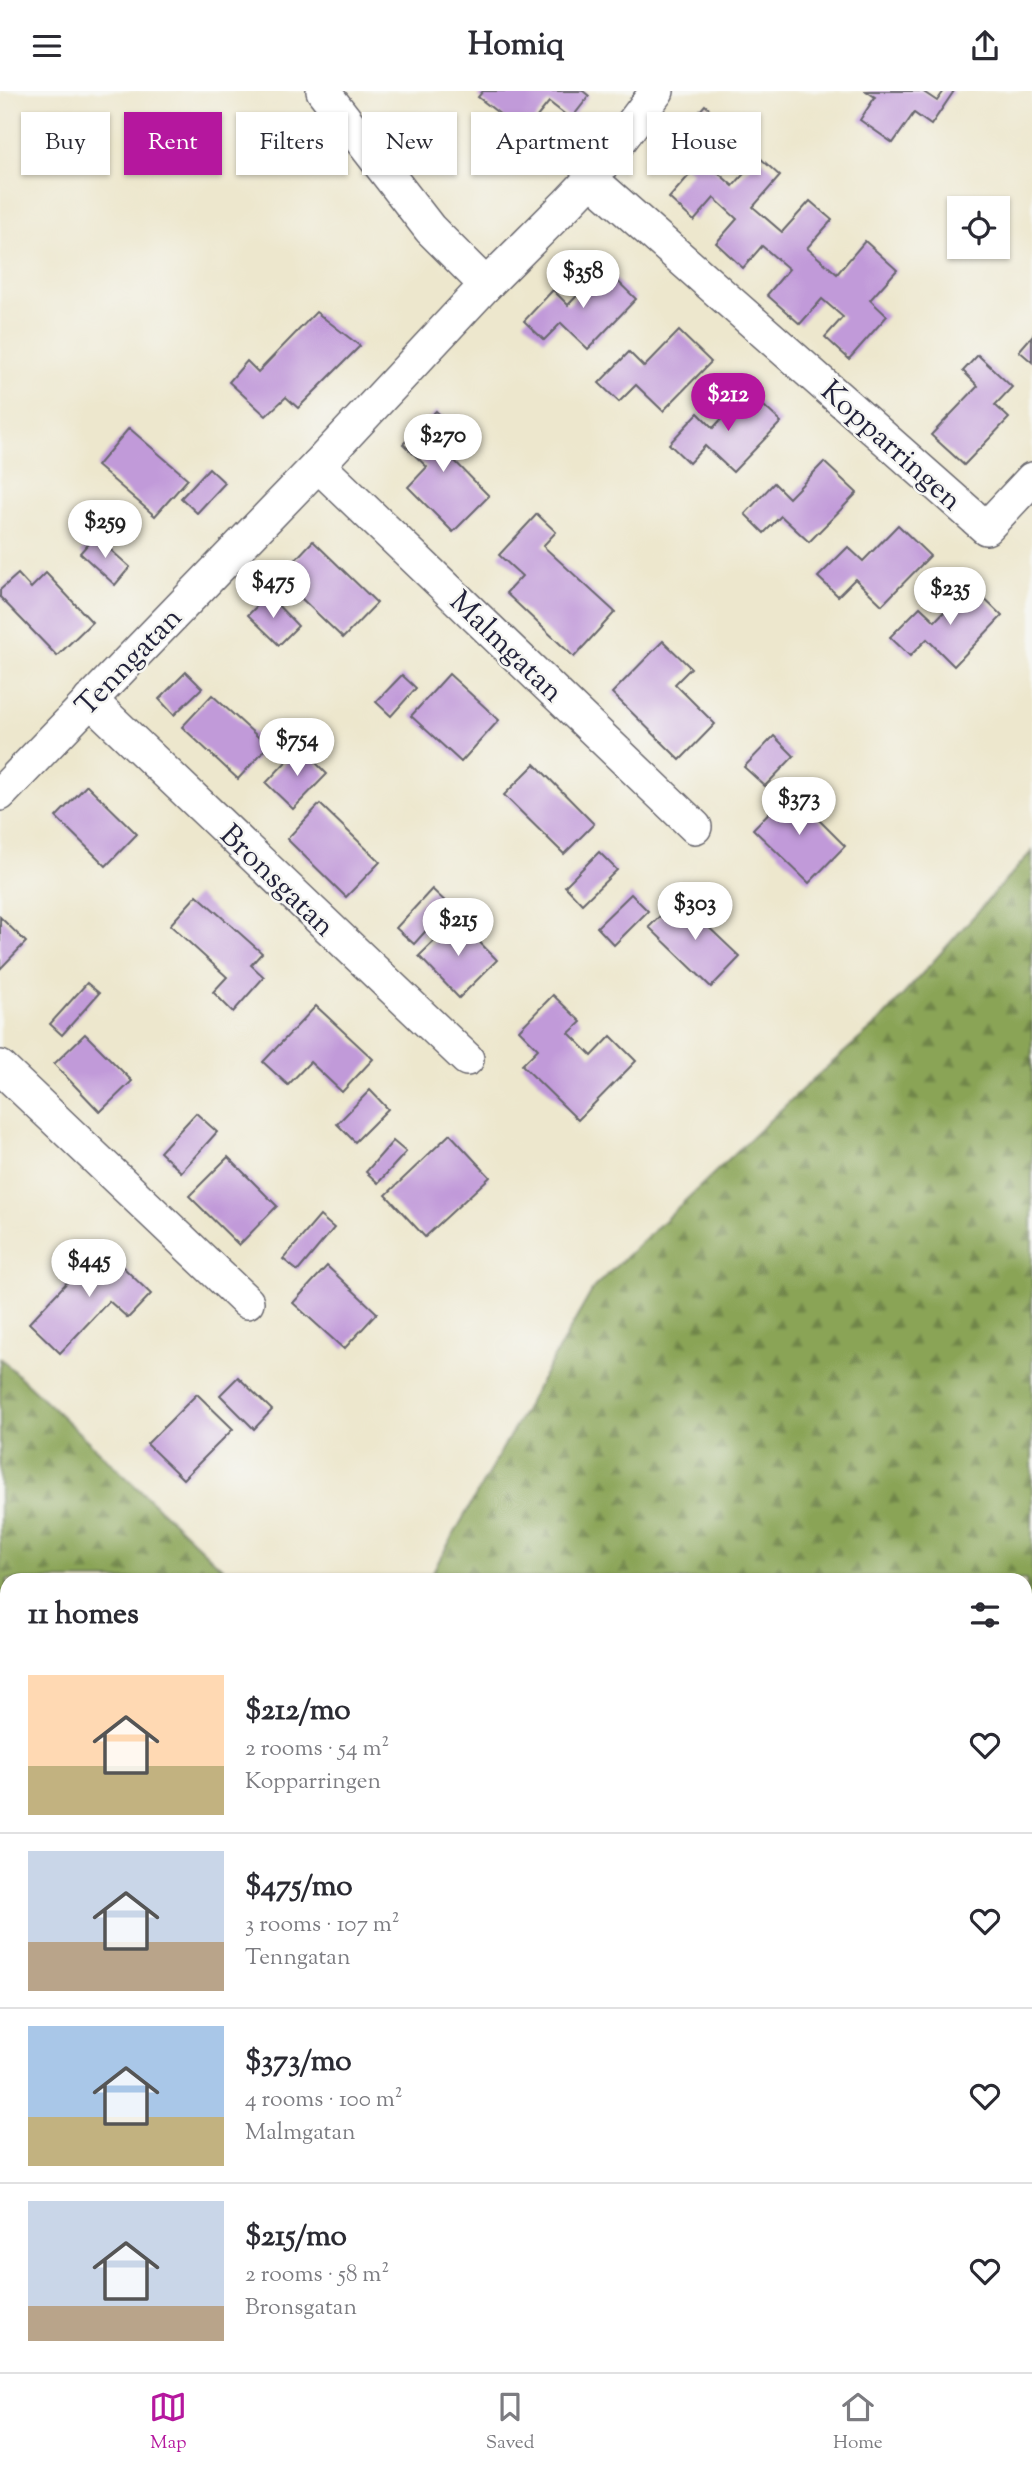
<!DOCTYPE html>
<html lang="en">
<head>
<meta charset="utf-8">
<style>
	body { margin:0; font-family:"Sorts Mill Goudy",serif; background:#f2f2f3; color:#2b2b33; height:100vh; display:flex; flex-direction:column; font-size:26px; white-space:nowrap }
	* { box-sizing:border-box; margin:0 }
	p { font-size:23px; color:#7c7c81 }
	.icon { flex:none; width:38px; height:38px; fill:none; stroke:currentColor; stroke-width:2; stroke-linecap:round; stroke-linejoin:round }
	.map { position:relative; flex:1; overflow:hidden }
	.panel { position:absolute; left:0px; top:1482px; width:1032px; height:800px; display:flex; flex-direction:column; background:#fff; border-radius:21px 21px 0 0; box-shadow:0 2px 5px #0004 }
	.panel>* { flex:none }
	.guide { position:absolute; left:21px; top:21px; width:990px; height:63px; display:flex; gap:14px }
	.fabs { position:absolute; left:947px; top:105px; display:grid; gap:14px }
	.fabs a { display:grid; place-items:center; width:63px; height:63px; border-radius:0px; background:#fff; box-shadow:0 2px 5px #0004; font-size:35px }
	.price { position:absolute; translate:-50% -60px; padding:0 16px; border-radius:24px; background:#fff; color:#222; font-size:23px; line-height:46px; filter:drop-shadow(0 2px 4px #0008) }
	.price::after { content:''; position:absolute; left:50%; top:42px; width:21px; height:16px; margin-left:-10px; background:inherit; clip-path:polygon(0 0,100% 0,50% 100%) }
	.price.on { background:#b5179e; color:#fff }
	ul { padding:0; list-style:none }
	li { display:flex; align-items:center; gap:21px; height:175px; padding:0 28px }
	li+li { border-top:2px solid #e1e1e2 }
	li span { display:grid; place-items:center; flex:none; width:196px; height:140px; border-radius:0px; color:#555 }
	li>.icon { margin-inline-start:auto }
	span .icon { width:84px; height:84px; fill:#fffc; stroke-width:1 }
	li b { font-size:30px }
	h2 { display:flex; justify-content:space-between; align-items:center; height:84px; padding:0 28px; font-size:30px }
	.tag { padding:0 24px; border-radius:0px; background:#fff; box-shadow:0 2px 5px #0004; font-size:24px; line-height:63px }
	.tag.on { background:#b5179e; color:#fff }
	header { display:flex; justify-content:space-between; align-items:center; height:91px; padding:0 28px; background:#fff; font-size:32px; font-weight:800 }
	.tabs { display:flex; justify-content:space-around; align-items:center; height:98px; border-top:2px solid #e1e1e2; background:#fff; font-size:19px; color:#7c7c81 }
	.tabs a { display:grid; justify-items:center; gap:4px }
	.tabs .on { color:#b5179e }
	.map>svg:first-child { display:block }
	.built { fill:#e1d4f3 }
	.green { fill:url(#green-dots); stroke:#686f4d; stroke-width:2 }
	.forest { fill:url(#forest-firs); stroke:#566348; stroke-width:2 }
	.building { fill:#c19ad9 }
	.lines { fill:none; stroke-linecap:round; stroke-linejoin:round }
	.minor-casing { stroke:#69676e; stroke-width:36 }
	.primary-casing { stroke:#69676e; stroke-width:41 }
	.minor { stroke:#fff; stroke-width:33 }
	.primary { stroke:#fff; stroke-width:38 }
	.labels { text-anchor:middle; stroke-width:5; stroke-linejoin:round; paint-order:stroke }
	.street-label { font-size:30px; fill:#22223b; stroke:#f6f6f2 }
</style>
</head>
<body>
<header><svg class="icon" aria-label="menu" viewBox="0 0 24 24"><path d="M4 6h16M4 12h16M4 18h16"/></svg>Homiq<svg class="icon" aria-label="share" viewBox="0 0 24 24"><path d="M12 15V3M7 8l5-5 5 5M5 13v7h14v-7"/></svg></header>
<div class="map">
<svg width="1032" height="2281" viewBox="0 0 1032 2281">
	<defs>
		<pattern id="green-dots" width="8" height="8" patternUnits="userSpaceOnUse" patternTransform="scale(1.75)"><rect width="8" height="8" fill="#aebc5f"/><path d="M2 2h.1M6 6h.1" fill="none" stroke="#95a153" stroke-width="1.8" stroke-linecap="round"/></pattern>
		<pattern id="forest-firs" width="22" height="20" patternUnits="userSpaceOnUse" patternTransform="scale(1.75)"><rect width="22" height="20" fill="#8aa456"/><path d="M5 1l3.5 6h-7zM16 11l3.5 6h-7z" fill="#708548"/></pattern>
	</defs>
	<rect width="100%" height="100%" fill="#f6f6f2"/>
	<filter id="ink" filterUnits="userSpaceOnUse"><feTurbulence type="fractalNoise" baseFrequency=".0143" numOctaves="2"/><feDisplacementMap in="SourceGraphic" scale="14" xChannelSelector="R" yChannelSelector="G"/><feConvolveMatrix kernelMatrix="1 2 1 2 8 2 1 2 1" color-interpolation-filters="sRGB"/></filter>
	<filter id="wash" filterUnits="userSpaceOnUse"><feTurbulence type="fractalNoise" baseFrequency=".00686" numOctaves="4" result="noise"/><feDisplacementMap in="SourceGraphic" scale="28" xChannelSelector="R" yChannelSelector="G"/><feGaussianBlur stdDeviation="1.57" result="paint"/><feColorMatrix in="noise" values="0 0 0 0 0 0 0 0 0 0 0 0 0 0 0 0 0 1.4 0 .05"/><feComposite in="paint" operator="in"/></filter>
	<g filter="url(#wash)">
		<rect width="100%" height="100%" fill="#ede7cd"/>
		<!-- built -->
		<g class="built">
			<path d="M0,1820L7,1855V1934L0,1942Z"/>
			<path d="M7,2159V2275H106L108,2281H0V2167Z"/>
		</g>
		<!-- green -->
		<g class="green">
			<path d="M0,1637L7,1644V1855L0,1820Z"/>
			<path d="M539,2275H650L656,2281H546Z"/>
		</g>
		<!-- forest -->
		<g class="forest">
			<path d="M1032,760V2281H767L761,2275H1026V1489H428L594,1196L811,990L879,931Z"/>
			<path d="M0,1267L205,1461L235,1489H7V1550L0,1543Z"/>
			<path d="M7,1934V2159L0,2167V1942Z"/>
			<path d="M106,2275H539L546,2281H108Z"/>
		</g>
		<g id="blocks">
			<!-- building -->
			<g class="building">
				<path d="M483,0H583L589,5L571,28L549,11L524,42L478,6Z"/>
				<path d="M866,0H922L937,10L944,0H954L931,34L914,22L893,52L860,29L875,6Z"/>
				<path d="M705,14L727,34L700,66L733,95L759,66L780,85L753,116L782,141L810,110L832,129L807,157L837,183L865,150L897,179L870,209L887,225L849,268L825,246L843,226L822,208L800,233L767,204L789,178L762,155L743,177L716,152L737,128L714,107L694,130L669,107L692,81L666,59Z"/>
				<path d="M604,177L636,208L588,258L561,232L544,249L524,230L553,199L568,214Z"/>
				<path d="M316,221L360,255L298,317L286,306L266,325L229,291L247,270L258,281Z"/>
				<path d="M679,240L711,271L663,320L636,294L619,311L599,292L629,261L644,276Z"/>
				<path d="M1032,245V271L1019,260Z"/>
				<path d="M978,264L1012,296L995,314L1009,327L964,374L931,344L978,295L963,280Z"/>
				<path d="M748,300L781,331L733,381L705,355L689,372L669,353L698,322L713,337Z"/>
				<path d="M436,320L460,343L444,359L489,405L453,441L408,396L427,376L403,353Z"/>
				<path d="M129,337L188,388L155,425L97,375Z"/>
				<path d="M824,371L857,402L809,451L781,425L764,442L745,423L774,392L789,407Z"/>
				<path d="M209,377L225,392L197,422L181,407Z"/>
				<path d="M537,423L556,441L543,455L615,521L574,566L506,502L522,485L499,464Z"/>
				<path d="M898,434L930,465L882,514L855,488L838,505L818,486L848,456L863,470Z"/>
				<path d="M95,445L130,476L115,494L80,462Z"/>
				<path d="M313,450L377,512L343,547L279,486Z"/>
				<path d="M46,482L92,531L57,565L0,506V499L18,483L31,497Z"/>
				<path d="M970,494L1002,525L954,575L927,548L910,565L890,546L920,516L935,530Z"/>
				<path d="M268,504L298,535L279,554L248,524Z"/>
				<path d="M663,550L691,577L675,593L715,633L680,669L612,602Z"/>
				<path d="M186,581L202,597L174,624L159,608Z"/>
				<path d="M449,583L499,629L461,671L411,625Z"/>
				<path d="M402,584L416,597L391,625L376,611Z"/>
				<path d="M212,604L268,655L238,688L182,636Z"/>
				<path d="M774,645L794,665L765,695L744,676Z"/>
				<path d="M300,656L327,683L293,718L266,692Z"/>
				<path d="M535,673L594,733L564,763L504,704Z"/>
				<path d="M87,694L137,743L106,775L56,726Z"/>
				<path d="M790,700L845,755L809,792L753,738Z"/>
				<path d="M320,713L380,771L346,806L287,748Z"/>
				<path d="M599,761L617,779L582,813L565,795Z"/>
				<path d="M432,798L449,814L414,853L396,837Z"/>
				<path d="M631,803L648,820L614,854L597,836Z"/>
				<path d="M197,804L262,862L251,874L264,886L233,921L213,901L227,886L170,834Z"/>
				<path d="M678,807L740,866L711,896L649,836Z"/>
				<path d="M0,826L26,851L0,878Z"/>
				<path d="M457,828L497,869L459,907L419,865Z"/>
				<path d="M87,892L99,902L62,944L50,933Z"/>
				<path d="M553,904L581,931L569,942L592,965L611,945L636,970L578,1029L522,974L538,958L519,939Z"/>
				<path d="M316,915L373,968L342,1001L310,971L288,994L263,971Z"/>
				<path d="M85,943L132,990L100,1021L54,973Z"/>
				<path d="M370,999L388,1018L355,1051L337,1033Z"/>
				<path d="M196,1022L217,1041L181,1081L160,1061Z"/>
				<path d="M450,1043L490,1086L425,1146L386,1104Z"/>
				<path d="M393,1050L406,1061L378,1092L366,1081Z"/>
				<path d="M228,1066L277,1115L239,1154L189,1105Z"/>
				<path d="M320,1125L334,1137L298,1180L283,1168Z"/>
				<path d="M101,1155L151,1203L128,1227L109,1210L60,1262L29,1232Z"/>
				<path d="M327,1175L377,1222L344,1258L293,1212Z"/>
				<path d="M238,1286L272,1319L254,1338L220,1304Z"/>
				<path d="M197,1303L233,1338L183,1388L147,1353Z"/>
			</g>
		</g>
	</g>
	<g filter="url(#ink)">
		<use href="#blocks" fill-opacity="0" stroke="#69676e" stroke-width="2"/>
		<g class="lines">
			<!-- minor casing -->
			<g class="minor-casing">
				<g id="minor">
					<path d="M323,0L430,138L486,194"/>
					<path d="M591,88L986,437L1032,388"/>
					<path d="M318,374L695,736"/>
					<path d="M90,609L467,968"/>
					<path d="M0,703L318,374L486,194L567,113L591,88L657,0"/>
					<path d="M0,976L247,1211"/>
				</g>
			</g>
			<!-- primary casing -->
			<g class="primary-casing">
				<g id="primary">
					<path d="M0,1582L7,1589"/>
					<path d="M712,2275L718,2281"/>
				</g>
			</g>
			<!-- minor -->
			<use href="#minor" class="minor"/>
			<!-- primary -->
			<use href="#primary" class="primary"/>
		</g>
	</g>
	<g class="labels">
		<!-- street labels -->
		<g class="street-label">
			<text transform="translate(892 354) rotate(42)" y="10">Kopparringen</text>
			<text transform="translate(507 555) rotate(44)" y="10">Malmgatan</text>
			<text transform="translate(128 570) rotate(-46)" y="10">Tenngatan</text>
			<text transform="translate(278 789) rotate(44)" y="10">Bronsgatan</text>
		</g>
	</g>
</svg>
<div class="fabs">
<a><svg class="icon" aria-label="locate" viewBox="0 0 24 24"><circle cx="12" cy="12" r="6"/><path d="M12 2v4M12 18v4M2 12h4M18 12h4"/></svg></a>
</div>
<b class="price" style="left:583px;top:219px">$358</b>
<b class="price on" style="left:728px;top:342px">$212</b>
<b class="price" style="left:443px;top:383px">$270</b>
<b class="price" style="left:105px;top:469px">$259</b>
<b class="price" style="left:273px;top:529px">$475</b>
<b class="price" style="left:950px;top:536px">$235</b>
<b class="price" style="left:297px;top:687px">$754</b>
<b class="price" style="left:799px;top:746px">$373</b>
<b class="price" style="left:695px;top:851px">$303</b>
<b class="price" style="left:458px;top:867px">$215</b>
<b class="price" style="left:89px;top:1208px">$445</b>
<div class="guide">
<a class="tag">Buy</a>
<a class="tag on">Rent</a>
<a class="tag">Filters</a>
<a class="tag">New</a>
<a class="tag">Apartment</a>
<a class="tag">House</a>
</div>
<section class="panel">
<h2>11 homes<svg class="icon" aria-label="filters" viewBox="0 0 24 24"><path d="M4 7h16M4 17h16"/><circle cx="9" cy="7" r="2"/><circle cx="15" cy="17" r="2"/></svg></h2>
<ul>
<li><span style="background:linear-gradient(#ffd9b3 65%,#c2b280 0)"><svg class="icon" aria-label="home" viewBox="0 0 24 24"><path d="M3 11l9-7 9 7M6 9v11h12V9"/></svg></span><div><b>$212/mo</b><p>2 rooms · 54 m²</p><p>Kopparringen</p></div><svg class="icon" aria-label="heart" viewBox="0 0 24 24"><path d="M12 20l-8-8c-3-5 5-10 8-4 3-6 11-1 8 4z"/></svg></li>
<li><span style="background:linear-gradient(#c9d6e8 65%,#b9a48a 0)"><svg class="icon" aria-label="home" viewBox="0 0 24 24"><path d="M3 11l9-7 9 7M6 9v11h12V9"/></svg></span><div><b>$475/mo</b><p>3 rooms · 107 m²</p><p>Tenngatan</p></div><svg class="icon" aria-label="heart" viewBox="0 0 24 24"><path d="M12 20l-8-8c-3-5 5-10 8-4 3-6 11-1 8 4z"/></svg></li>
<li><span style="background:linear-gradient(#a9c7e8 65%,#c2b280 0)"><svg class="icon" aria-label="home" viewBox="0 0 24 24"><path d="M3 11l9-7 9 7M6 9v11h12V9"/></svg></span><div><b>$373/mo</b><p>4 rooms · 100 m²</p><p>Malmgatan</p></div><svg class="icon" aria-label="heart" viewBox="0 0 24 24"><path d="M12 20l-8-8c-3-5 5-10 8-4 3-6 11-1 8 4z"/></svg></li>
<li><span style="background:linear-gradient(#c9d6e8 75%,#b9a48a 0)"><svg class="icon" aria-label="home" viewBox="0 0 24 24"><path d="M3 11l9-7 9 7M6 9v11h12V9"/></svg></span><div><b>$215/mo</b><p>2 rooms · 58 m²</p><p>Bronsgatan</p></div><svg class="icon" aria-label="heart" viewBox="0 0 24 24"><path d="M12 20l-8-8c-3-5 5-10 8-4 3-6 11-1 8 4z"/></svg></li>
</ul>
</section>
</div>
<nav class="tabs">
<a class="on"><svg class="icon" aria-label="map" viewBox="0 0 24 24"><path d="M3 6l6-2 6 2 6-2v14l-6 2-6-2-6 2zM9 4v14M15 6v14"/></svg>Map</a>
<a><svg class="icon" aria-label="saved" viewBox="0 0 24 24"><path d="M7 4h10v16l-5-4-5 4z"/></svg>Saved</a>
<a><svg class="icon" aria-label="home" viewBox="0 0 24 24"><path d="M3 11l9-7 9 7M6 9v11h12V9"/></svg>Home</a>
</nav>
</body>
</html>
